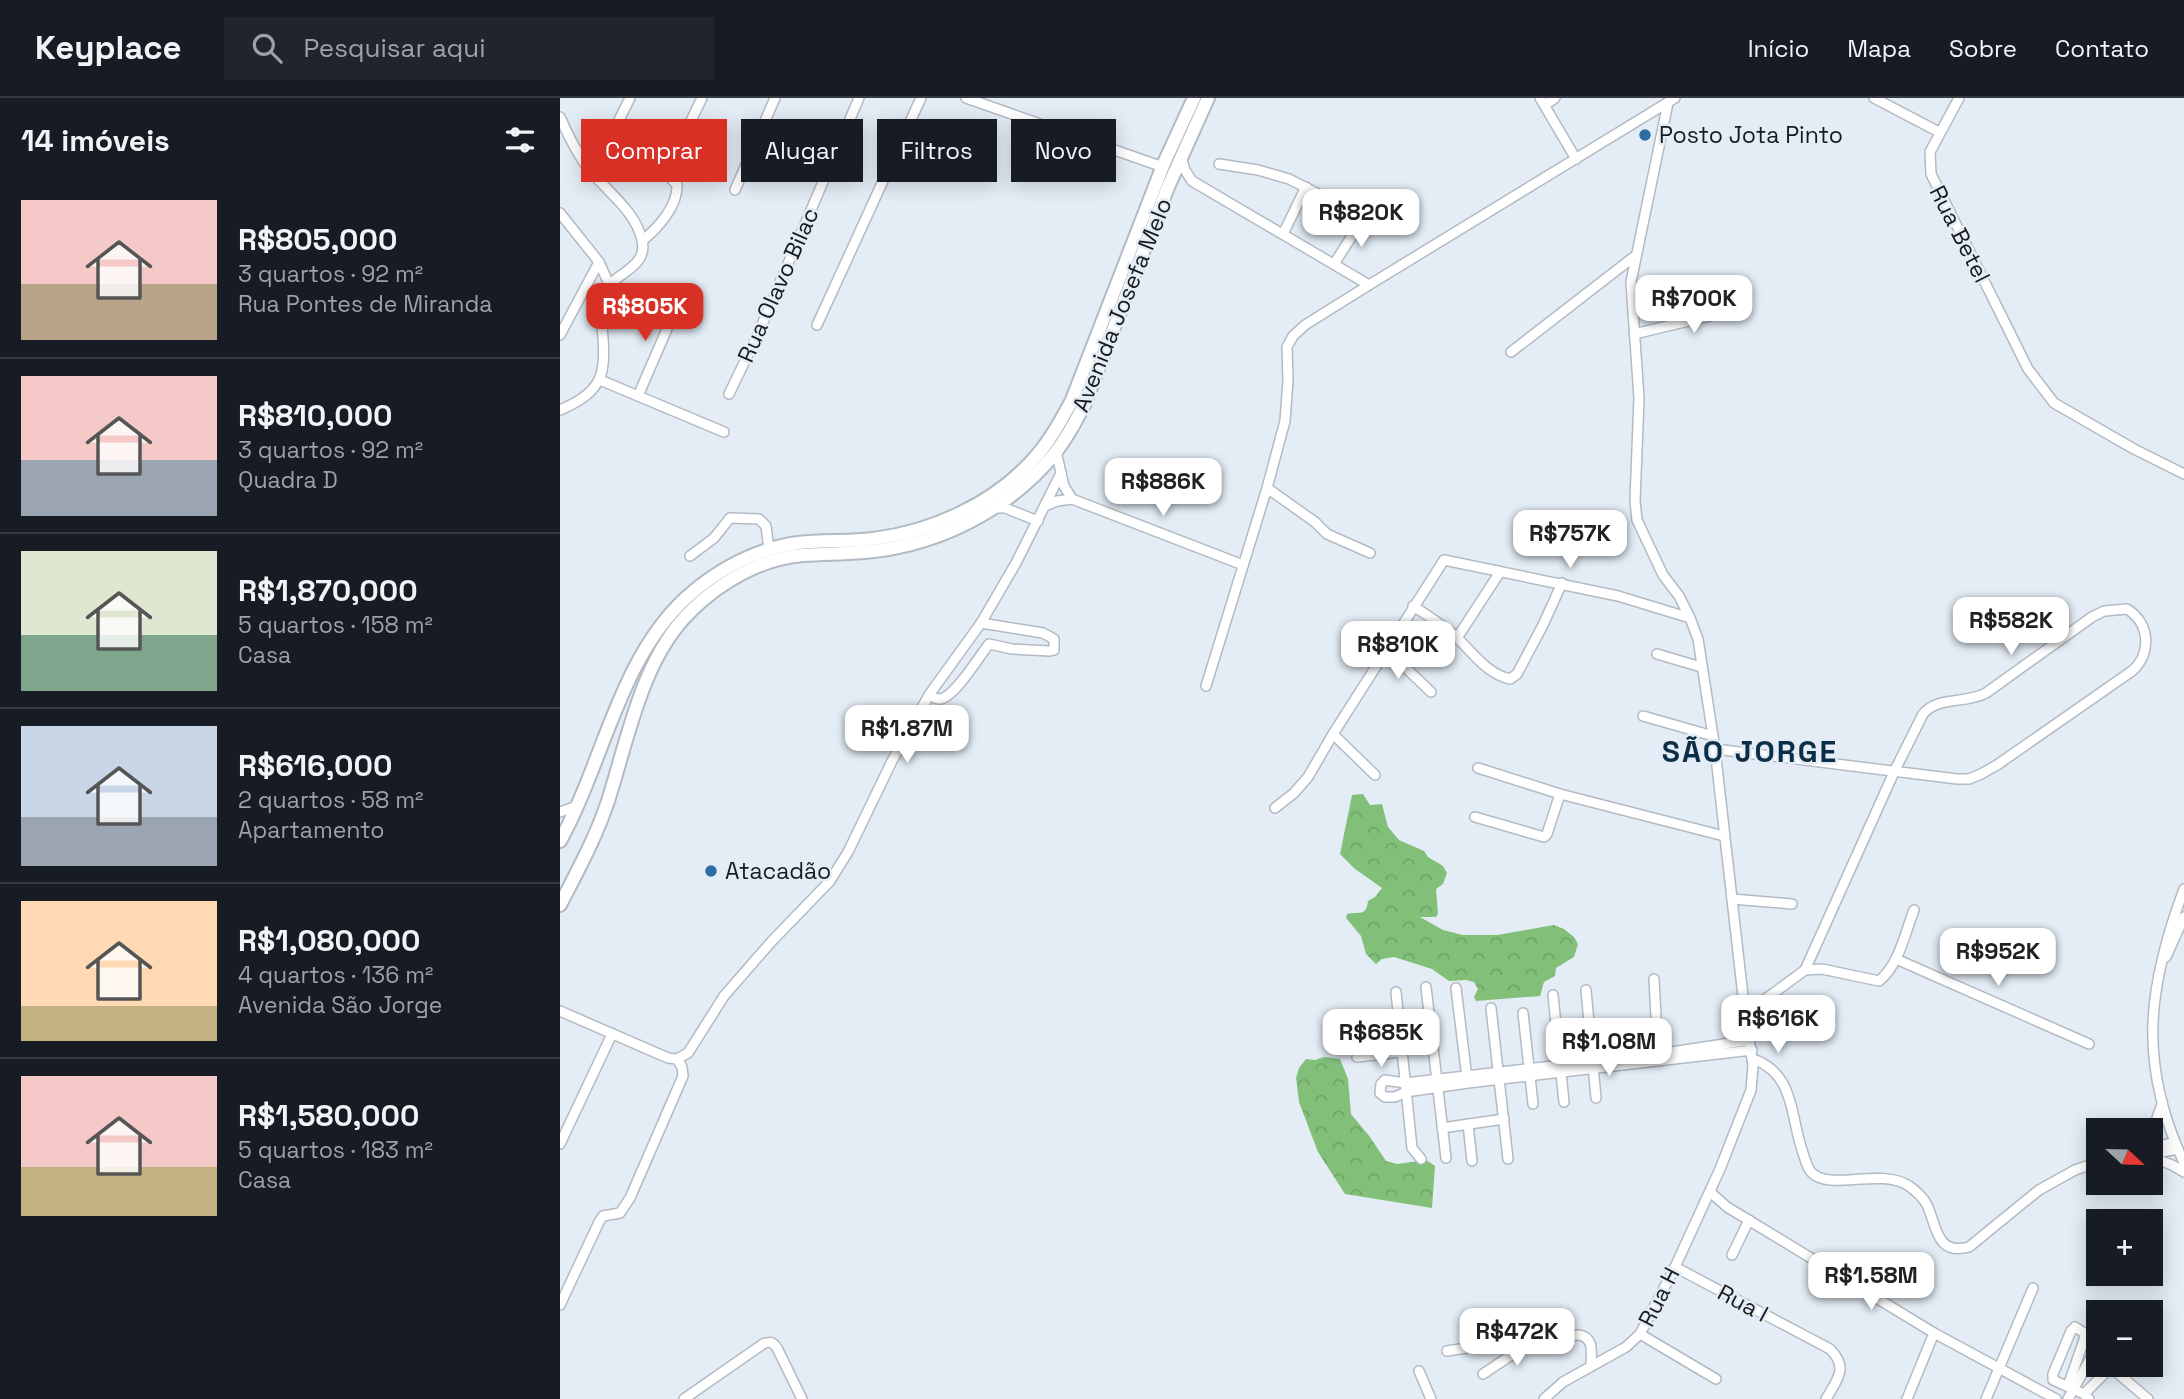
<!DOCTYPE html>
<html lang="pt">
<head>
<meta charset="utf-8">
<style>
	body { margin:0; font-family:"Space Grotesk",sans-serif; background:#20242c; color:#f1f3f6; height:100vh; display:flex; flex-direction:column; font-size:26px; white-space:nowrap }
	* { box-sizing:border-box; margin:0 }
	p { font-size:23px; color:#9ea1a6 }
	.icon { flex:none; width:38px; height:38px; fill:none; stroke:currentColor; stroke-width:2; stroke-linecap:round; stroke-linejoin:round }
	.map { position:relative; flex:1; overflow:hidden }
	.drawer { display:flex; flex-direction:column; background:#171b24; width:560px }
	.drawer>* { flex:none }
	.hud { position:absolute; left:21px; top:21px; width:665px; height:63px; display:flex; gap:14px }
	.needle { width:46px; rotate:112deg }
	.controls { position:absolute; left:1526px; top:1020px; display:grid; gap:14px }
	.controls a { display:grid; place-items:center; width:77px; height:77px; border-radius:0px; background:#171b24; box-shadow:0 4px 18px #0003; font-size:35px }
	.price { position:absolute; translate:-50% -60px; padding:0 16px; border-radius:14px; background:#fff; color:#222; font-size:23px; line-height:46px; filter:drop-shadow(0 2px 4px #0008) }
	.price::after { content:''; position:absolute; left:50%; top:42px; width:21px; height:16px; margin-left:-10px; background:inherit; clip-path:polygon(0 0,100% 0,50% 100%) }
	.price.on { background:#d93025; color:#fff }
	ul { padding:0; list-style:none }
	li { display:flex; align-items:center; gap:21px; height:175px; padding:0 21px }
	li+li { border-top:2px solid #363941 }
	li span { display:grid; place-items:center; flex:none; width:196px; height:140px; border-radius:0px; color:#555 }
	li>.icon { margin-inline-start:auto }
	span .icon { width:84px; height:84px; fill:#fffc; stroke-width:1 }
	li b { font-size:30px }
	h2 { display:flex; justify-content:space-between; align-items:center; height:84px; padding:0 21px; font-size:30px }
	.pill { padding:0 24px; border-radius:0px; background:#171b24; box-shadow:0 4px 18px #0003; font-size:24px; line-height:63px }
	.pill.on { background:#d93025; color:#fff }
	header { display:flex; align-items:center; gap:42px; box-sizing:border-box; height:98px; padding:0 35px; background:#171b24; border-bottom:2px solid #363941 }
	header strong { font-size:33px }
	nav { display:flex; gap:38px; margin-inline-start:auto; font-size:24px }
	.search { width:490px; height:63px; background:#20242c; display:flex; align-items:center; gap:18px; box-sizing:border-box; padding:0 24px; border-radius:0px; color:#9ea1a6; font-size:26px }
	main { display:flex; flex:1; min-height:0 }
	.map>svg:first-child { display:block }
	.forest { fill:url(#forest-crowns) }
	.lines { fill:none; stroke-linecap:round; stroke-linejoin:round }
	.minor-casing { stroke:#b2bac3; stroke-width:12 }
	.major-casing { stroke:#b2bac3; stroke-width:16 }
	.minor { stroke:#fff; stroke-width:9 }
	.major { stroke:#fff; stroke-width:12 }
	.poi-dot { fill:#2a6ea3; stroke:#e4edf6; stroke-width:2.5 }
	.labels { text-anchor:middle; stroke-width:5; stroke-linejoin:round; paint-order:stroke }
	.poi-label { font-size:23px; fill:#181b1e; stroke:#e4edf6; text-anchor:start }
	.street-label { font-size:23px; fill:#181b1e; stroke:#e4edf6 }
	.district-label { font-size:30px; font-weight:bold; letter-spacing:2px; fill:#0d2e47; stroke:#e4edf6 }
</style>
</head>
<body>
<header>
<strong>Keyplace</strong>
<div class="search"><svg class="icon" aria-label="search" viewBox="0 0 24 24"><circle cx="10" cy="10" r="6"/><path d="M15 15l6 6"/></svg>Pesquisar aqui</div>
<nav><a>Início</a><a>Mapa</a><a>Sobre</a><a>Contato</a></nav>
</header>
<main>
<section class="drawer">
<h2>14 imóveis<svg class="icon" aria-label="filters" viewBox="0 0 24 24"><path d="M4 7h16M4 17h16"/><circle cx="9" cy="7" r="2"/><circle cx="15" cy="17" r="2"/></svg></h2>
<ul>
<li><span style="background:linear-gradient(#f6c9c9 60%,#b9a48a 0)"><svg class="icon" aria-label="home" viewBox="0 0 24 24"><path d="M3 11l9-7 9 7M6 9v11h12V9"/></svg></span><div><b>R$805,000</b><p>3 quartos · 92 m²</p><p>Rua Pontes de Miranda</p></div></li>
<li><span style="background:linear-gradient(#f6c9c9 60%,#9aa5b1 0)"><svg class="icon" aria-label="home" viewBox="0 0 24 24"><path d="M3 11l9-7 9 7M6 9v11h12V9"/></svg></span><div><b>R$810,000</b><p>3 quartos · 92 m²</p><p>Quadra D</p></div></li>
<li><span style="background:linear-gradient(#dfe7d0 60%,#7fa58c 0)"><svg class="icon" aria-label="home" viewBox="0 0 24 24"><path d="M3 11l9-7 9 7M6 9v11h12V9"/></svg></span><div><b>R$1,870,000</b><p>5 quartos · 158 m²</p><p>Casa</p></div></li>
<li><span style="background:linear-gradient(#c9d6e8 65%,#9aa5b1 0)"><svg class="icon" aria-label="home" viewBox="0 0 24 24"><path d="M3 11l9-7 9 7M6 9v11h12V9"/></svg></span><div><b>R$616,000</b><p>2 quartos · 58 m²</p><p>Apartamento</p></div></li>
<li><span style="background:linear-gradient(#ffd9b3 75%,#c2b280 0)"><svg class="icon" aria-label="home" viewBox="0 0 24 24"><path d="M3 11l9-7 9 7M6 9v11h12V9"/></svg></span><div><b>R$1,080,000</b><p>4 quartos · 136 m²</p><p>Avenida São Jorge</p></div></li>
<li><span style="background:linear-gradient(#f6c9c9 65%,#c2b280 0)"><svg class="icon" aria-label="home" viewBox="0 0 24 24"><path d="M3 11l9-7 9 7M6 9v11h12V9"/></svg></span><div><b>R$1,580,000</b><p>5 quartos · 183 m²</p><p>Casa</p></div></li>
</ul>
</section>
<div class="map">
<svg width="1624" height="1301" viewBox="0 0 1624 1301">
	<defs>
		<pattern id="forest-crowns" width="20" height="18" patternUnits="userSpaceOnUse" patternTransform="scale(1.75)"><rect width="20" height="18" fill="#82c07a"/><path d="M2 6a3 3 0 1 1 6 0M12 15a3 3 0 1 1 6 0" fill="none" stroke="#70a469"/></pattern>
	</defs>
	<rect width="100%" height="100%" fill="#e4edf6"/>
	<!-- forest -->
	<g class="forest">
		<path d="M803,696L810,707L822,706L828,729L839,742L864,753L868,759L883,768L887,775L883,786L876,791L878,816L876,819H860L883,832L903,837H937L994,827L1004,831L1014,839L1018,846L1014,859L996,870L995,878L984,884L980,898L916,903L914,899L918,891L914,884L906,882L889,883L872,871L834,859L822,861L816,866L806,856L801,838L786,820L787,816C800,813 806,819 808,803L815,799L822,790L795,771L780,756L792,697Z"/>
		<path d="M764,959L780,961L788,981L791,1016L810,1039L826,1063L837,1066L866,1062L875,1068L872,1110L785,1096L758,1054L739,1004L736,980L739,970L746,961L755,962Z"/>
	</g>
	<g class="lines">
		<!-- minor casing -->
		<g class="minor-casing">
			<g id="minor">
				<path d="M406,0L603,69"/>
				<path d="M980,0L1016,61"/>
				<path d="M1314,0L1379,34"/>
				<path d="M1399,0L1370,54L1371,76L1468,271L1494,305L1574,351L1624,376"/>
				<path d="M985,7L995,0"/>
				<path d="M0,19C7,35 15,51 25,66C43,91 75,111 82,142C89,170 53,175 44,195C39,205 41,216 42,227C46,274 46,292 0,312"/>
				<path d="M55,30L70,0"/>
				<path d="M621,59L625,72L632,83L809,187"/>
				<path d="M659,66L698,72L729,81L784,109"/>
				<path d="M175,92L215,0"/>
				<path d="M0,115L39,164L49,186"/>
				<path d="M723,136L746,89"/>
				<path d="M82,143C98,130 118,108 117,87L109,78V68L142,0"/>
				<path d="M774,166L804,119"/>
				<path d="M257,227L361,0"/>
				<path d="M1074,236L1175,212"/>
				<path d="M0,237L39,164"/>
				<path d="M951,254L1075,158"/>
				<path d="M40,282L164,334"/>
				<path d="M169,296L197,238L299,0"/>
				<path d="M78,298L119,203"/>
				<path d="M501,375L504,388L512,401"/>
				<path d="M707,390L755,424L767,436L810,455"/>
				<path d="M485,408L497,403L512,401L683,467"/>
				<path d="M435,410H445L478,423"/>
				<path d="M130,458L154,440L170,420L199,421L206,428L209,451"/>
				<path d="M853,508C867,517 881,526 894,537C911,552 926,576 950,581L957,576L983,527L1002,485"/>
				<path d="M897,540L940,474"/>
				<path d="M826,551L871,594"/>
				<path d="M1097,556L1141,569"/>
				<path d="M646,588L707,390L725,323L728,282L727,249L733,238L745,227L809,187L1115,0"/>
				<path d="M369,597C372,599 376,601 380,601C395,599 420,557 429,546L452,551L490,553L494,552V541L483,535L421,525"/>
				<path d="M1083,618L1153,638"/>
				<path d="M773,636L815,677"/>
				<path d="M1155,651L1397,681H1409L1421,676L1437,667L1572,573C1592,556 1590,525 1567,511L1544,513L1532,519L1426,595C1406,606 1378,598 1363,616L1335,672L1245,872L1185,916"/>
				<path d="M918,670L1000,696L1164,738"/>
				<path d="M715,710L734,695L748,679L773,636L884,462L1058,498L1130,520"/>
				<path d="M0,714L17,708"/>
				<path d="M915,719L984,739L987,736L1000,696"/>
				<path d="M1624,791C1587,890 1578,966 1624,1065"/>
				<path d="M1172,801L1232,806"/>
				<path d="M1606,859L1624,819"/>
				<path d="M1336,861L1529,946"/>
				<path d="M1245,872L1262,871L1319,883C1339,867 1345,835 1354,812"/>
				<path d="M1094,881L1098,956"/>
				<path d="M866,889L886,1060"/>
				<path d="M896,890L907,980"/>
				<path d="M1026,892L1036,1000"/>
				<path d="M836,894L852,1050L861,1061"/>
				<path d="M993,897L1004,1004"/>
				<path d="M931,910L948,1061"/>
				<path d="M0,913L108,960L117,961L128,955L164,898L212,843L270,783L288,754L332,663L369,597L421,525L456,465L501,375L496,353"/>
				<path d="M963,915L973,1006"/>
				<path d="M794,928L838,923"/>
				<path d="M1190,942L1105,955L845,985L825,982L821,986L820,995L825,999H835L846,994L908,985L1192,952"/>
				<path d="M797,959L841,954"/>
				<path d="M1193,961C1236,976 1230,1020 1243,1055C1245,1062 1247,1069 1251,1074C1269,1094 1320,1069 1349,1088C1356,1093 1363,1099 1367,1107C1377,1128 1376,1158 1409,1149L1479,1092L1515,1072L1538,1064"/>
				<path d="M908,1026L912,1063"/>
				<path d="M882,1030L944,1021"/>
				<path d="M1591,1037L1602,1006"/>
				<path d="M0,1046L52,936"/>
				<path d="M1591,1050L1615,1044"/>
				<path d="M1591,1056L1618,1051"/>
				<path d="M1591,1059L1612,1067L1624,1074"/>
				<path d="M1150,1094L1167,1109L1374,1235L1496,1301"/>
				<path d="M1172,1157L1189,1122"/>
				<path d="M1115,1169L1270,1251C1289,1270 1277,1282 1266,1301"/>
				<path d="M0,1207L39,1124L43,1118L60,1115L70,1100L123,978L122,969L117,961"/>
				<path d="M1080,1236L1156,1281"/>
				<path d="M887,1253L959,1242L1019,1237C1035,1240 1031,1255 1031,1267"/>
				<path d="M859,1273L871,1301"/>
				<path d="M923,1276L974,1242"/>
				<path d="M1508,1288L1526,1236L1515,1229L1511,1233L1493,1276V1282L1524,1296L1529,1301"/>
				<path d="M1524,1296L1548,1272H1554L1588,1301"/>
				<path d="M124,1301L203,1246C210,1243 213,1244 217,1250L242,1301"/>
				<path d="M984,1301L1003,1284L1066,1249L1080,1236L1115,1169L1160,1071L1191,992L1193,968L1185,916L1155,651L1138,541L1130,520L1119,498L1103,477L1077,422L1075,403L1079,300L1071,184L1108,5"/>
				<path d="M1347,1301L1374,1235"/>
				<path d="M1426,1301L1473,1190"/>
				<path d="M1508,1301L1538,1247"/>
			</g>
		</g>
		<!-- major casing -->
		<g class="major-casing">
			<g id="major">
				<path d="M0,743C43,666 59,561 126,500C156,472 198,450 238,445C263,442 288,444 313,441C371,434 431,407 471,364C489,345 500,324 512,302L604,65L634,0"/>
				<path d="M0,807C17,774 35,741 47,706C68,642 81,561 131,513C160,484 202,460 243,457C272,455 300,456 328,451C392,440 454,406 495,355C507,340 516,323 525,305L608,89L648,0"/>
			</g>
		</g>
		<!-- minor -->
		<use href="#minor" class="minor"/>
		<!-- major -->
		<use href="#major" class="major"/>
	</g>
	<!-- markers -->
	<g class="poi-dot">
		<circle cx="1085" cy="37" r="7"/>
		<circle cx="151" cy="773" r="7"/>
	</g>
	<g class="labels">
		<!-- poi labels -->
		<g class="poi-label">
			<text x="1099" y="45">Posto Jota Pinto</text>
			<text x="165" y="781">Atacadão</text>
		</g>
		<!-- street labels -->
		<g class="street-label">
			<text transform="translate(1400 136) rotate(63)" y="8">Rua Betel</text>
			<text transform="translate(218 187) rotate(-66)" y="8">Rua Olavo Bilac</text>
			<text transform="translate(562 207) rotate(-68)" y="8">Avenida Josefa Melo</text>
			<text transform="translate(1099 1199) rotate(-63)" y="8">Rua H</text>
			<text transform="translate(1183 1205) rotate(28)" y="8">Rua I</text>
		</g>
		<!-- district labels -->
		<g class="district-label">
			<text x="1190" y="664">SÃO JORGE</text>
		</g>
	</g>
</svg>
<div class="controls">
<a><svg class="needle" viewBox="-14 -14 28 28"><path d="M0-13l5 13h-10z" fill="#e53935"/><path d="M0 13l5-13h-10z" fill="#9ea1a6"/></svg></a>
<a>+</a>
<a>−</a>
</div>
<b class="price" style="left:801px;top:151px">R$820K</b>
<b class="price" style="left:1134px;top:237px">R$700K</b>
<b class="price on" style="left:85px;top:245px">R$805K</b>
<b class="price" style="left:603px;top:420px">R$886K</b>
<b class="price" style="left:1010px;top:472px">R$757K</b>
<b class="price" style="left:1451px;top:559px">R$582K</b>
<b class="price" style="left:838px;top:583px">R$810K</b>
<b class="price" style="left:347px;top:667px">R$1.87M</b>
<b class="price" style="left:1438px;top:890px">R$952K</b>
<b class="price" style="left:1218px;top:957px">R$616K</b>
<b class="price" style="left:821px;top:971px">R$685K</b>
<b class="price" style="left:1049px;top:980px">R$1.08M</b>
<b class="price" style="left:1311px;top:1214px">R$1.58M</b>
<b class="price" style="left:957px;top:1270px">R$472K</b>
<div class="hud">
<a class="pill on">Comprar</a>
<a class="pill">Alugar</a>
<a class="pill">Filtros</a>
<a class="pill">Novo</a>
</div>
</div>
</main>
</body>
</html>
